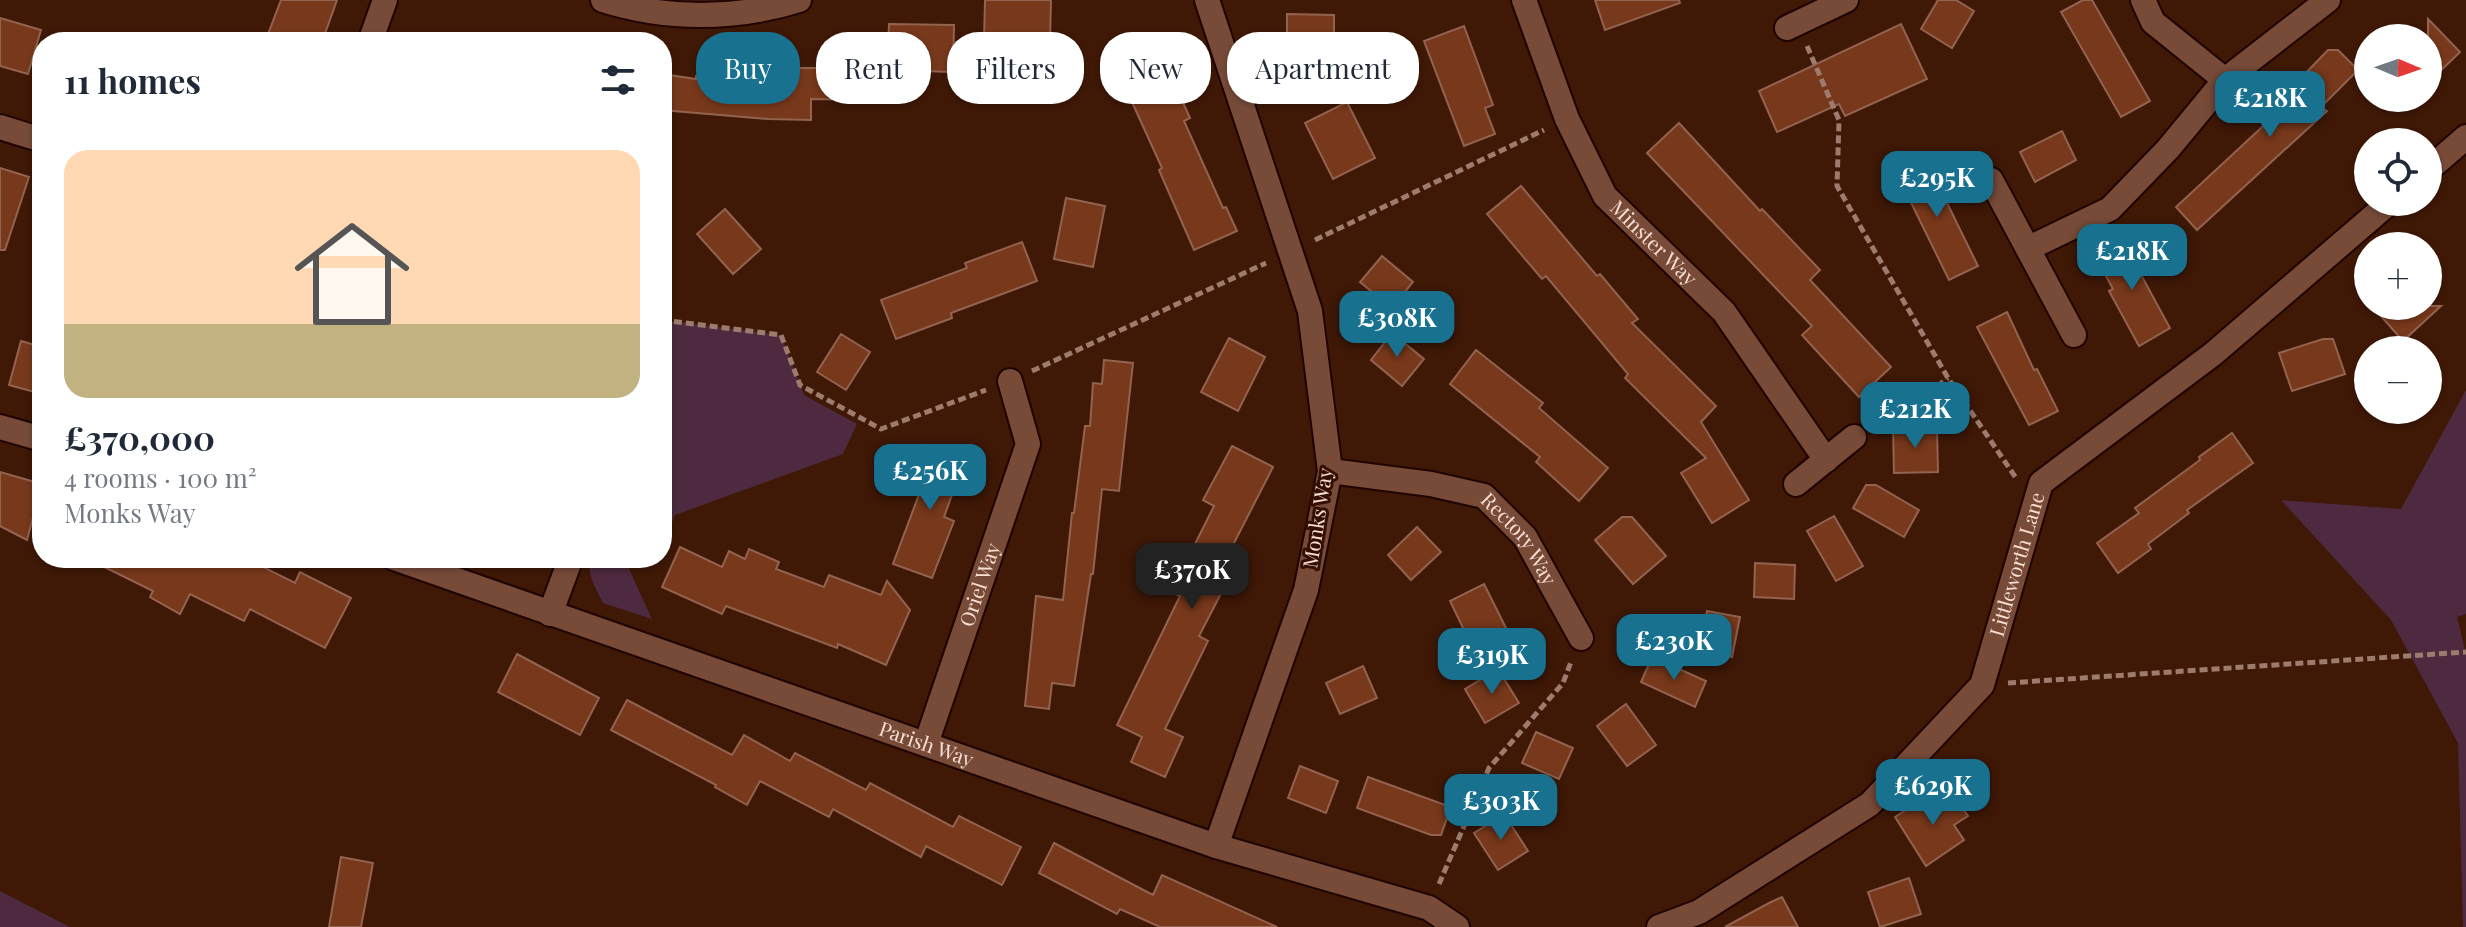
<!DOCTYPE html>
<html lang="en">
<head>
<meta charset="utf-8">
<style>
	body { margin:0; font-family:"Playfair Display",serif; background:#f6f6f7; color:#1f2937; height:100vh; display:flex; flex-direction:column; font-size:30px; white-space:nowrap }
	* { box-sizing:border-box; margin:0 }
	p { font-size:26px; color:#747a83 }
	.icon { flex:none; width:44px; height:44px; fill:none; stroke:currentColor; stroke-width:2; stroke-linecap:round; stroke-linejoin:round }
	.map { position:relative; flex:1; overflow:hidden }
	.drawer { position:absolute; left:32px; top:32px; width:640px; height:536px; display:flex; flex-direction:column; background:#fff; border-radius:32px; box-shadow:0 2px 6px #0004 }
	.drawer>* { flex:none }
	.hud { position:absolute; left:696px; top:32px; width:760px; height:72px; display:flex; gap:16px }
	.needle { width:52px; rotate:92deg }
	.buttons { position:absolute; left:2354px; top:24px; display:grid; gap:16px }
	.buttons a { display:grid; place-items:center; width:88px; height:88px; border-radius:50%; background:#fff; box-shadow:0 2px 6px #0004; font-size:40px }
	.price { position:absolute; translate:-50% -68px; padding:0 18px; border-radius:16px; background:#17718f; color:#fff; font-size:26px; line-height:52px; filter:drop-shadow(0 2px 4px #0008) }
	.price::after { content:''; position:absolute; left:50%; top:48px; width:24px; height:18px; margin-left:-12px; background:inherit; clip-path:polygon(0 0,100% 0,50% 100%) }
	.price.current { background:#222; color:#fff }
	ul { padding:0; list-style:none }
	li { display:grid; align-content:center; gap:16px; height:424px; padding:0 32px }
	li+li { border-top:2px solid #e0e1e3 }
	li span { display:grid; place-items:center; height:248px; border-radius:24px; color:#555 }
	li>.icon { margin-inline-start:auto }
	span .icon { width:144px; height:144px; fill:#fffc; stroke-width:1 }
	li b { font-size:34px }
	h2 { display:flex; justify-content:space-between; align-items:center; height:96px; padding:0 32px; font-size:34px }
	.pill { padding:0 28px; border-radius:32px; background:#fff; box-shadow:0 2px 6px #0004; font-size:28px; line-height:72px }
	.pill.current { background:#17718f; color:#fff }
	.map>svg:first-child { display:block }
	.green { fill:#4d2a3f }
	.building { fill:#78381b; stroke:#92634f; stroke-width:2 }
	.lines { fill:none; stroke-linecap:round; stroke-linejoin:round }
	.street-casing { stroke:#200400; stroke-width:28 }
	.path { stroke:#9d7c6e; stroke-width:5; stroke-dasharray:8 4; stroke-linecap:butt }
	.street { stroke:#774b38; stroke-width:24 }
	.labels { text-anchor:middle; stroke-width:6; stroke-linejoin:round; paint-order:stroke }
	.street-label { font-size:20px; fill:#fadfd4; stroke:#340e00 }
</style>
</head>
<body>
<div class="map">
<svg width="2466" height="927" viewBox="0 0 2466 927">
	<rect width="100%" height="100%" fill="#3f1806"/>
	<!-- green -->
	<g class="green">
		<path d="M663,320L781,335L804,395L857,424L843,454L675,515L669,530L662,533Z"/>
		<path d="M2466,390V614L2457,617L2466,654V927H2463L2458,743L2391,620L2281,500L2401,509Z"/>
		<path d="M591,558H624L652,619L603,603C596,589 586,574 591,558Z"/>
		<path d="M0,891L70,927H0Z"/>
	</g>
	<!-- building -->
	<g class="building">
		<path d="M281,0H337L322,42H265Z"/>
		<path d="M985,0H1051L1050,40L984,39Z"/>
		<path d="M1595,0H1679L1680,3L1605,30Z"/>
		<path d="M1938,0H1956L1974,11L1952,48L1921,29Z"/>
		<path d="M2083,0H2092L2150,101L2121,117L2061,12Z"/>
		<path d="M1287,14L1334,15V77H1287Z"/>
		<path d="M0,18L41,30L28,74L0,66Z"/>
		<path d="M2428,19L2460,52L2428,83Z"/>
		<path d="M889,24L954,25L953,72L887,70Z"/>
		<path d="M1901,24L1927,79L1845,116L1839,104L1777,132L1759,91Z"/>
		<path d="M1464,26L1493,105L1485,108L1495,134L1464,146L1424,41Z"/>
		<path d="M833,48L860,49V100L811,99V120L768,119L662,110V74L696,79V76L783,83L784,68H832Z"/>
		<path d="M2328,50H2338L2358,70L2321,107L2327,111L2197,230L2176,207L2303,89L2297,82Z"/>
		<path d="M1155,62H1165L1190,118L1184,121L1223,208L1226,207L1237,231L1194,250L1159,170L1162,168L1121,78Z"/>
		<path d="M1347,102L1375,158L1333,179L1305,123Z"/>
		<path d="M1679,123L1760,211L1762,209L1820,270L1810,280L1891,367L1859,397L1802,335L1812,326L1647,153Z"/>
		<path d="M2062,131L2076,160L2035,182L2020,152Z"/>
		<path d="M1925,158L1978,266L1949,280L1896,172Z"/>
		<path d="M0,168L29,177L5,250H0Z"/>
		<path d="M1521,186L1597,276L1600,274L1638,319L1632,323L1716,406L1701,422L1749,500L1712,523L1681,473L1706,458L1625,378L1628,374L1546,276L1542,279L1487,214Z"/>
		<path d="M1066,198L1105,206L1093,267L1054,259Z"/>
		<path d="M725,209L761,249L733,274L697,234Z"/>
		<path d="M2125,237L2137,258L2133,260L2170,328L2139,346L2109,291L2113,289L2094,254Z"/>
		<path d="M1022,242L1037,281L951,313L952,318L896,339L881,300L967,268L965,263Z"/>
		<path d="M1382,256L1413,282L1392,308L1360,282Z"/>
		<path d="M2372,306H2441L2403,341Z"/>
		<path d="M2007,312L2034,370L2037,369L2058,411L2029,425L1977,327Z"/>
		<path d="M1392,333L1424,359L1402,386L1371,360Z"/>
		<path d="M841,334L870,352L846,390L817,372Z"/>
		<path d="M1229,338L1265,357L1238,411L1201,392Z"/>
		<path d="M2323,339H2333L2345,374L2292,391L2279,353Z"/>
		<path d="M21,341L42,347V394L9,385Z"/>
		<path d="M1476,350L1543,403L1539,408L1608,468L1579,501L1536,462L1540,457L1450,384Z"/>
		<path d="M1104,360L1133,363L1119,491L1102,489L1093,574H1091L1074,686L1052,683L1049,709L1025,706L1036,596L1063,600L1072,513H1074L1085,426H1090L1093,383L1102,384Z"/>
		<path d="M1893,428H1937L1938,472L1894,473Z"/>
		<path d="M2232,433L2253,463L2187,510L2189,513L2148,544L2151,549L2118,573L2097,543L2139,513L2135,508L2200,460L2199,457Z"/>
		<path d="M926,445L965,459L944,517L954,521L932,578L893,564L921,489L912,486Z"/>
		<path d="M1232,446L1273,467L1232,547L1242,553L1199,636L1208,641L1165,729L1183,737L1165,777L1131,762L1142,737L1117,725L1180,596L1171,592L1214,506L1203,500Z"/>
		<path d="M0,472L42,484L27,540L0,526Z"/>
		<path d="M1866,485H1876L1919,510L1904,537L1853,508Z"/>
		<path d="M1834,516L1863,566L1836,581L1807,531Z"/>
		<path d="M1622,517H1632L1666,556L1633,584L1595,540Z"/>
		<path d="M1417,527L1441,552L1411,580L1388,555Z"/>
		<path d="M680,547L722,567L729,551L745,559L749,549L779,562L776,569L824,587L829,575L881,595L887,581L910,610L886,665L838,644L837,648L726,606L722,614L662,587Z"/>
		<path d="M86,558H245L295,583L300,572L351,598L325,648L250,609L244,621L190,594L180,614L150,597L153,591Z"/>
		<path d="M1755,563L1795,565L1794,599L1754,597Z"/>
		<path d="M1484,584L1511,638L1476,655L1450,601Z"/>
		<path d="M1707,611L1740,617L1732,657L1699,651Z"/>
		<path d="M517,654L599,698L580,735L498,692Z"/>
		<path d="M1652,657L1706,681L1695,707L1641,682Z"/>
		<path d="M1363,666L1377,698L1340,714L1326,683Z"/>
		<path d="M1498,669L1519,703L1485,723L1465,689Z"/>
		<path d="M627,700L732,755L744,735L790,761L795,753L866,790L870,783L953,827L959,816L1021,847L1002,885L926,846L921,857L833,809L829,817L760,781L747,805L715,787L716,785L611,730Z"/>
		<path d="M1626,704L1656,745L1627,766L1597,726Z"/>
		<path d="M1536,732L1573,748L1559,779L1522,763Z"/>
		<path d="M1300,766L1338,781L1326,813L1288,798Z"/>
		<path d="M1368,777L1451,807L1441,835H1431L1357,808Z"/>
		<path d="M1953,794L1968,816L1954,825L1964,840L1926,866L1895,817L1928,795L1936,805Z"/>
		<path d="M1504,814L1528,851L1498,870L1474,833Z"/>
		<path d="M1054,843L1153,895L1162,875L1277,927H1160L1120,909L1117,914L1039,873Z"/>
		<path d="M341,857L373,863L361,927H329Z"/>
		<path d="M1909,878L1921,914L1880,927L1868,892Z"/>
		<path d="M1782,897L1798,927H1725L1769,903Z"/>
	</g>
	<g class="lines">
		<!-- street casing -->
		<g class="street-casing">
			<g id="street">
				<path d="M603,0C666,20 736,20 799,0"/>
				<path d="M1207,0L1310,311L1330,471L1306,590L1216,846"/>
				<path id="s1" d="M1524,0L1567,119L1605,196L1724,312L1826,460"/>
				<path d="M2143,0L2153,22L2225,80"/>
				<path d="M1787,28L1846,0"/>
				<path d="M370,42L385,0"/>
				<path d="M0,127L42,140"/>
				<path d="M2428,170L2466,137"/>
				<path d="M1991,180L2074,335"/>
				<path d="M2029,248L2110,209L2168,149L2225,80L2328,0"/>
				<path d="M0,427L42,439"/>
				<path id="s2" d="M1330,471L1431,484L1484,496L1525,537L1581,638"/>
				<path d="M1796,484L1854,437"/>
				<path id="s3" d="M394,558L1216,846L1429,908L1457,927"/>
				<path d="M550,614L571,558"/>
				<path id="s4" d="M926,744L1028,444L1010,381"/>
				<path id="s5" d="M1659,927L1699,912L1870,804L1982,685L2041,483L2213,354L2390,202"/>
			</g>
		</g>
		<!-- path -->
		<g class="path">
			<path d="M1807,46L1839,120L1837,186L1948,378L2016,478"/>
			<path d="M1315,240L1544,130"/>
			<path d="M662,320L781,335L800,385L881,429L986,390"/>
			<path d="M1032,371L1266,263"/>
			<path d="M1879,429L1948,378"/>
			<path d="M2008,683L2466,652"/>
			<path d="M1439,884L1489,768L1563,683L1571,662"/>
		</g>
		<!-- street -->
		<use href="#street" class="street"/>
	</g>
	<g class="labels">
		<!-- street labels -->
		<g class="street-label">
			<text dy="7" stroke="none"><textPath href="#s1" startOffset="280">Minster Way</textPath></text>
			<text transform="translate(1318 518) rotate(-81)" y="7">Monks Way</text>
			<text dy="7" stroke="none"><textPath href="#s2" startOffset="212">Rectory Way</textPath></text>
			<text dy="7" stroke="none"><textPath href="#s5" startOffset="534">Littleworth Lane</textPath></text>
			<text dy="7" stroke="none"><textPath href="#s4" startOffset="168">Oriel Way</textPath></text>
			<text dy="7" stroke="none"><textPath href="#s3" startOffset="564">Parish Way</textPath></text>
		</g>
	</g>
</svg>
<div class="buttons">
<a><svg class="needle" viewBox="-14 -14 28 28"><path d="M0-13l5 13h-10z" fill="#e53935"/><path d="M0 13l5-13h-10z" fill="#747a83"/></svg></a>
<a><svg class="icon" aria-label="locate" viewBox="0 0 24 24"><circle cx="12" cy="12" r="6"/><path d="M12 2v4M12 18v4M2 12h4M18 12h4"/></svg></a>
<a>+</a>
<a>−</a>
</div>
<b class="price" style="left:2270px;top:139px">£218K</b>
<b class="price" style="left:1937px;top:219px">£295K</b>
<b class="price" style="left:2132px;top:292px">£218K</b>
<b class="price" style="left:1397px;top:359px">£308K</b>
<b class="price" style="left:1915px;top:450px">£212K</b>
<b class="price" style="left:930px;top:512px">£256K</b>
<b class="price current" style="left:1192px;top:611px">£370K</b>
<b class="price" style="left:1674px;top:682px">£230K</b>
<b class="price" style="left:1492px;top:696px">£319K</b>
<b class="price" style="left:1933px;top:827px">£629K</b>
<b class="price" style="left:1501px;top:842px">£303K</b>
<div class="hud">
<a class="pill current">Buy</a>
<a class="pill">Rent</a>
<a class="pill">Filters</a>
<a class="pill">New</a>
<a class="pill">Apartment</a>
</div>
<section class="drawer">
<h2>11 homes<svg class="icon" aria-label="filters" viewBox="0 0 24 24"><path d="M4 7h16M4 17h16"/><circle cx="9" cy="7" r="2"/><circle cx="15" cy="17" r="2"/></svg></h2>
<ul>
<li><span style="background:linear-gradient(#ffd9b3 70%,#c2b280 0)"><svg class="icon" aria-label="home" viewBox="0 0 24 24"><path d="M3 11l9-7 9 7M6 9v11h12V9"/></svg></span><div><b>£370,000</b><p>4 rooms · 100 m²</p><p>Monks Way</p></div></li>
</ul>
</section>
</div>
</body>
</html>
